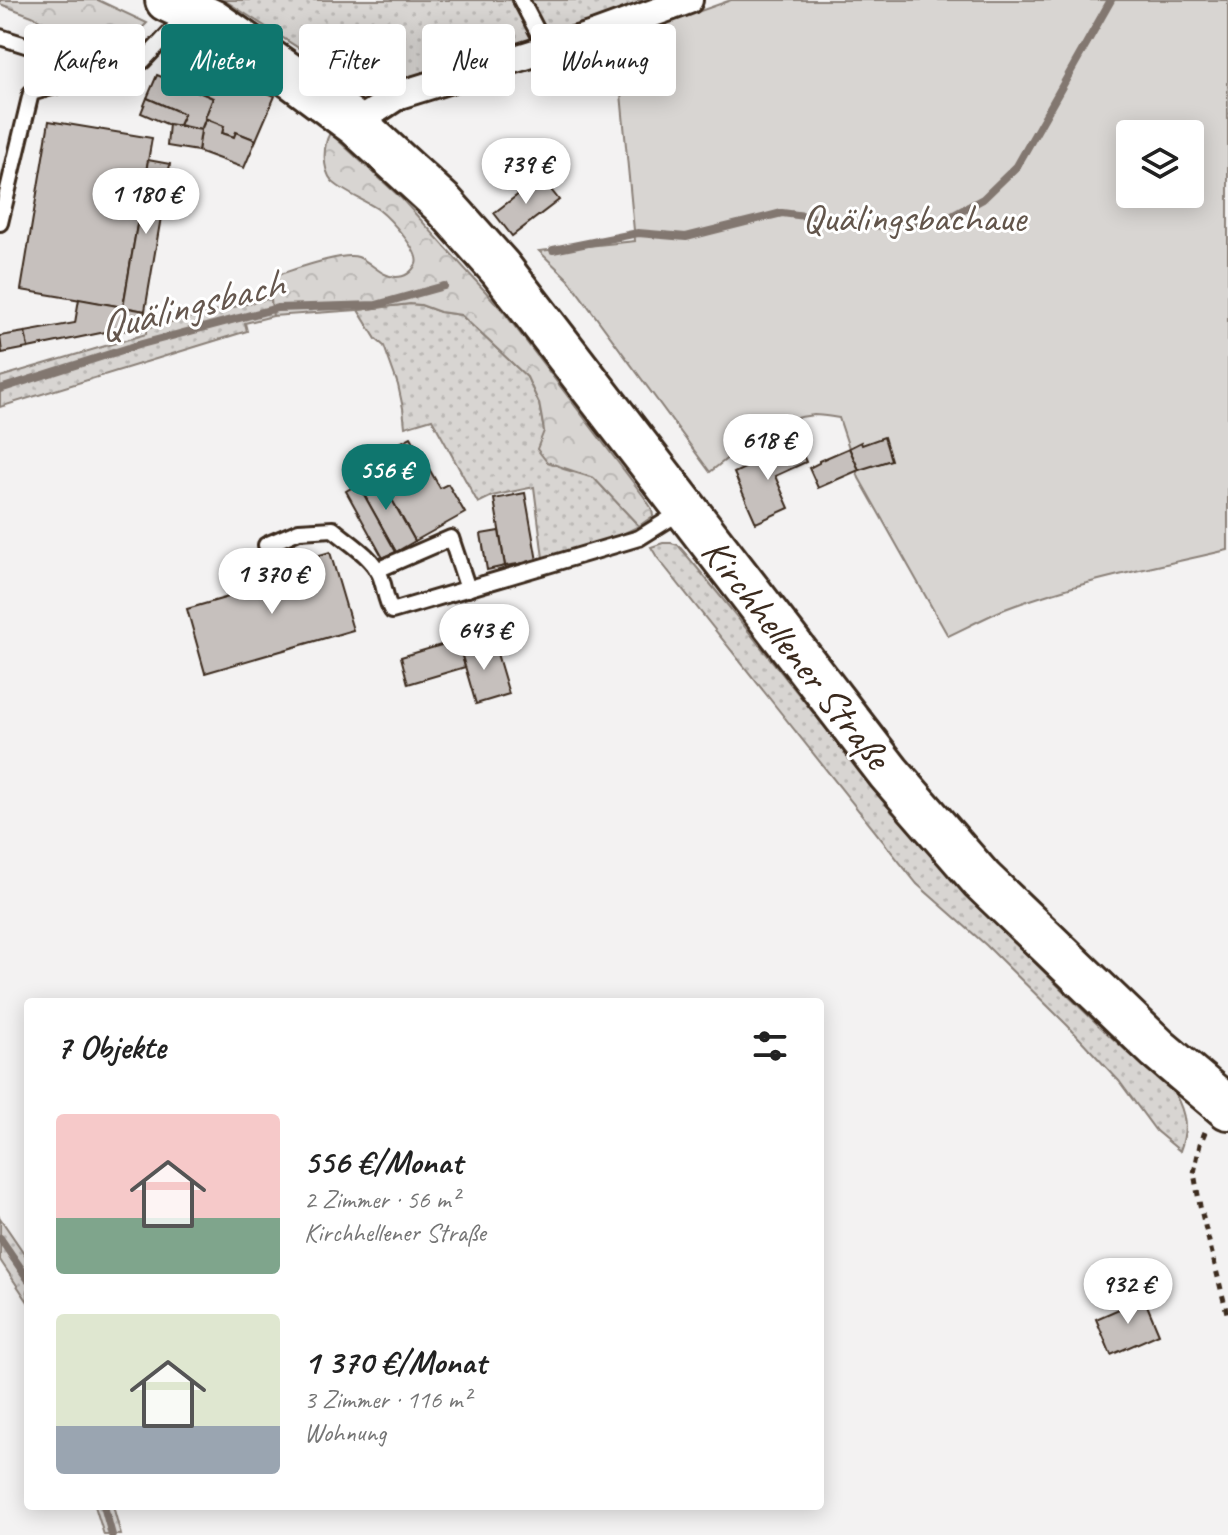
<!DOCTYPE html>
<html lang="de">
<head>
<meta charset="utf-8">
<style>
	body { margin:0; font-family:Caveat,sans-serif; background:#f6f6f6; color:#222; height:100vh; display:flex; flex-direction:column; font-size:30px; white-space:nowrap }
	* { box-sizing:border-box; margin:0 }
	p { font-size:26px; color:#767676 }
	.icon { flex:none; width:44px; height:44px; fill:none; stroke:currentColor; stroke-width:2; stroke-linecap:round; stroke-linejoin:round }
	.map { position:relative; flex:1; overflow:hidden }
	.drawer { position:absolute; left:24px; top:998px; width:800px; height:512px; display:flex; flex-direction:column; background:#fff; border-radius:8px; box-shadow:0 4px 20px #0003 }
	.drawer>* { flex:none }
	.guide { position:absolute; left:24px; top:24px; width:800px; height:72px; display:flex; gap:16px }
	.buttons { position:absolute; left:1116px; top:120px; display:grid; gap:16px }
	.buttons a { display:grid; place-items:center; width:88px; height:88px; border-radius:8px; background:#fff; box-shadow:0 4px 20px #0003; font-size:40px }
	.price { position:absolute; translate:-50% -68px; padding:0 18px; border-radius:28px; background:#fff; color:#222; font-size:26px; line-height:52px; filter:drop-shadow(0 2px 4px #0008) }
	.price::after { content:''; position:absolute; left:50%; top:48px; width:24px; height:18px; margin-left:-12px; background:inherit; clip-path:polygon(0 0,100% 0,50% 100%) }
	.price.on { background:#0f766e; color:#fff }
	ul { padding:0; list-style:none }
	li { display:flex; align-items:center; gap:24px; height:200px; padding:0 32px }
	li span { display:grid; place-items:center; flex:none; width:224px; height:160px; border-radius:8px; color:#555 }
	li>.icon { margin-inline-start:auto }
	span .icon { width:96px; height:96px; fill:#fffc; stroke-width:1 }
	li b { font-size:34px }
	h2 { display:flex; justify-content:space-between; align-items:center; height:96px; padding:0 32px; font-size:34px }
	.chip { padding:0 28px; border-radius:8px; background:#fff; box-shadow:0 4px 20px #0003; font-size:28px; line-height:72px }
	.chip.on { background:#0f766e; color:#fff }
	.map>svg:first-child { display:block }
	.grass { fill:url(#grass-dots); stroke:#8a8078; stroke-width:2 }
	.forest { fill:url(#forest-crowns); stroke:#8a8078; stroke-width:2 }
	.green { fill:#d8d5d2; stroke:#8a8078; stroke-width:2; fill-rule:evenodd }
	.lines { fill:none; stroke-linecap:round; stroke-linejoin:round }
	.stream { stroke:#827770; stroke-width:8 }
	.building { fill:#c6c0bd; stroke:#3b2a1e; stroke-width:2 }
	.service-casing { stroke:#3b2a1e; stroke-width:20 }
	.minor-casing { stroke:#3b2a1e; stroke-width:32 }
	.primary-casing { stroke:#3b2a1e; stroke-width:48 }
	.path { stroke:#3b2a1e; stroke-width:5; stroke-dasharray:6 6; stroke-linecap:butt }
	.service { stroke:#fff; stroke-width:14 }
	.minor { stroke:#fff; stroke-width:26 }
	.primary { stroke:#fff; stroke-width:42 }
	.labels { text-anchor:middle; stroke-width:6; stroke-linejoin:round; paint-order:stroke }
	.park-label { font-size:40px; fill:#62554b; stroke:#fff }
	.street-label { font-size:40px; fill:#3b2a1e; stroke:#fff }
	.water-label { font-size:42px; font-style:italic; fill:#65574e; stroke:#fff }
</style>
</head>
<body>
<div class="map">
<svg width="1228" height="1535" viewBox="0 0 1228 1535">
	<defs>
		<pattern id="grass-dots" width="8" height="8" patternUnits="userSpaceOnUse" patternTransform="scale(2)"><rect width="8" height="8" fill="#d8d5d2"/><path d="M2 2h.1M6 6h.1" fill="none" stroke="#bab7b4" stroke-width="1.8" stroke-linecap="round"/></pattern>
		<pattern id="forest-crowns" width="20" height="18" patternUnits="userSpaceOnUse" patternTransform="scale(2)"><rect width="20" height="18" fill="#d8d5d2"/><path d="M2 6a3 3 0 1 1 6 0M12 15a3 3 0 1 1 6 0" fill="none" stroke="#bab7b4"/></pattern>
	</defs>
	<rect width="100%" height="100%" fill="#f3f2f2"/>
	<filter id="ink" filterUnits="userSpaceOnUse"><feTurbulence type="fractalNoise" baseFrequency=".0125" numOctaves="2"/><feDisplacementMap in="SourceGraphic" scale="16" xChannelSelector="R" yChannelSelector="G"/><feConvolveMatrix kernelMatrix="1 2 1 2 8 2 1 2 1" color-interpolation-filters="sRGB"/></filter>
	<g filter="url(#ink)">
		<!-- grass -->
		<g class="grass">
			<path d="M224,0H287L291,2L297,0H657L412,83L379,87L353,83Z"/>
			<path d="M271,298L273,316L245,323L247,331L0,407V377L146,334V328Z"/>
			<path d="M410,304L421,305L440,312L461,315L527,377L539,403L544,431L563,469L594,478L639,526L621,535L543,558L534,487L492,496L478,503L432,419L405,427L403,408L398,385L384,346L376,339L358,310Z"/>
			<path d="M663,543H671L678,545C748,627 811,714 881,795C973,900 1069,1004 1175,1094C1186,1114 1188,1129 1180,1151L1156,1131L1119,1081L1068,1026L986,945L917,884L657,557L651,547Z"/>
			<path d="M0,1218L28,1259V1302L0,1260Z"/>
			<path d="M95,1506H113L121,1535H104Z"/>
		</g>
		<!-- forest -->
		<g class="forest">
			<path d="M0,0H98L147,23C134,36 122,52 103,53L32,16L0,4Z"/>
			<path d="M330,133L401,198L503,311L645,498L652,509L653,516L639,526L594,478L547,462L537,449L544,431L541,414L539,403L527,377L461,315L440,312L421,305L410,304L358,310L273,316C271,300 267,286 280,274C296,269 343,252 358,257C371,262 382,277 396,277C405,277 412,272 416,264C421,252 389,218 379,210C368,202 339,190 332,181C322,169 323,145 330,133Z"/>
		</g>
		<!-- green -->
		<path class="green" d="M731,0H1228V550C1154,567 1077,582 1005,609C986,617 967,627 948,636L859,478L839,418C831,417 822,415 814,415C773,418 741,448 710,472L568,279L539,251L635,241L616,41ZM1130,134H1190V194H1130Z"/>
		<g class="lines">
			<!-- stream -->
			<g class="stream">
				<path d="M553,250L638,233L686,237L782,213L882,226L941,222L983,199L1017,166L1111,0"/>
				<path d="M0,389L138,345L277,308L376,305L444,286"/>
				<path d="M0,1238L28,1279"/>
				<path d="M104,1506L112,1535"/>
			</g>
		</g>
		<!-- building -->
		<g class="building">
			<path d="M157,75L213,98L201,130L179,125L184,114L147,98Z"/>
			<path d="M223,75L275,96L256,140L236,132L234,137L222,133L224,126L205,118L213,98L202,93L210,80L220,83Z"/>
			<path d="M147,98L184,114L179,125H169L141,113Z"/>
			<path d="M206,119L224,126L222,133L234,137L236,132L256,140L244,168L198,151L201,130Z"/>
			<path d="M49,121L152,138L123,307L21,290Z"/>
			<path d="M169,124L201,130L198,151L167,146Z"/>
			<path d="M148,160L170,164L145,311L123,307Z"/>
			<path d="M541,177L559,200L512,236L494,213Z"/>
			<path d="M79,299L145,311L142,331L115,330L28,348L25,332L75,323Z"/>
			<path d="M25,332L28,348L2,353L0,336Z"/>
			<path d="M411,437L440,488L448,484L465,513L415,541L369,459Z"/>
			<path d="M884,437L891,460L859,470L849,448L861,442L862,445Z"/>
			<path d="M798,443L806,462L775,476L789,508L756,523L734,473Z"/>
			<path d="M849,448L859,470L818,488L809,468L819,463V461Z"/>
			<path d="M377,473L415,541L396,552L358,484Z"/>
			<path d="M358,484L396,552L383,558L346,491Z"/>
			<path d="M525,493L537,561L505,566L494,499Z"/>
			<path d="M499,531L505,566L487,570L481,534Z"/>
			<path d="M330,552L353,630L205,673L187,609L294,578L289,564Z"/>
			<path d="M458,640L465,667L408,684L401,657Z"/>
			<path d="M493,640L509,694L476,704L460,649Z"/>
			<path d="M1144,1298L1159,1334L1111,1355L1096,1319Z"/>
		</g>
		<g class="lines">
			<!-- service casing -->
			<g class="service-casing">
				<g id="service">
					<path d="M521,0L547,50"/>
					<path d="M0,37L51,53L88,76"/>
					<path d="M0,223L31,93L143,61L187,14"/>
					<path d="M266,545L299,531L333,529C348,542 372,556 380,575C385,587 385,600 392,611L639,538L682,511"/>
					<path d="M377,570L451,538L468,589"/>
				</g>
			</g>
			<!-- minor casing -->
			<g class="minor-casing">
				<path id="minor" d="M358,126L370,114L399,95L596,34L689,0"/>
			</g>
			<!-- primary casing -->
			<g class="primary-casing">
				<path id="primary" d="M167,0L212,21L295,79L358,126L443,204L500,268L889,773L982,880L1158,1049L1228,1108"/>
			</g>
			<!-- path -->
			<path class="path" d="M1205,1132L1200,1144L1194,1173L1200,1206L1228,1317"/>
			<!-- service -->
			<use href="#service" class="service"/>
			<!-- minor -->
			<use href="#minor" class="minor"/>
			<!-- primary -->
			<use href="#primary" class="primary"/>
		</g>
	</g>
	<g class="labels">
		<!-- park labels -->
		<g class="park-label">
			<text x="914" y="231">Quälingsbachaue</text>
		</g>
		<!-- street labels -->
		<g class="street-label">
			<text transform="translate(797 653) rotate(52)" y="14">Kirchhellener Straße</text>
		</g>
		<!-- water labels -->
		<g class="water-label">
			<text transform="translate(190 304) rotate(-14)" y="15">Quälingsbach</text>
		</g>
	</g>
</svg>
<div class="buttons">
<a><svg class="icon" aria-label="layers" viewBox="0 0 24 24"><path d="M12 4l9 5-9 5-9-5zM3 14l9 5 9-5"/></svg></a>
</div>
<b class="price" style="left:526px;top:206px">739 €</b>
<b class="price" style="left:146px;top:236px">1 180 €</b>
<b class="price" style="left:768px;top:482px">618 €</b>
<b class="price on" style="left:386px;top:512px">556 €</b>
<b class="price" style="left:272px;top:616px">1 370 €</b>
<b class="price" style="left:484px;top:672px">643 €</b>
<b class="price" style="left:1128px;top:1326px">932 €</b>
<div class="guide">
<a class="chip">Kaufen</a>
<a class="chip on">Mieten</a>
<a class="chip">Filter</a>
<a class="chip">Neu</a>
<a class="chip">Wohnung</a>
</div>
<section class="drawer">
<h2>7 Objekte<svg class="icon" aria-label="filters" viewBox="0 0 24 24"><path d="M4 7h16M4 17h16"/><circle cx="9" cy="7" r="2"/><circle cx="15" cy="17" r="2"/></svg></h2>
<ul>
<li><span style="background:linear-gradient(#f6c9c9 65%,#7fa58c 0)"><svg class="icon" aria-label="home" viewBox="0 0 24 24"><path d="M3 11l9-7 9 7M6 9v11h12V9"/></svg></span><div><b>556 €/Monat</b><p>2 Zimmer · 56 m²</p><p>Kirchhellener Straße</p></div></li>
<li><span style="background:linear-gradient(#dfe7d0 70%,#9aa5b1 0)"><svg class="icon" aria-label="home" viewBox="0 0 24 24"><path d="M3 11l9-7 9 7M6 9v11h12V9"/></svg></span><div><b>1 370 €/Monat</b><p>3 Zimmer · 116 m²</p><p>Wohnung</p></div></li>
</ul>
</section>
</div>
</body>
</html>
